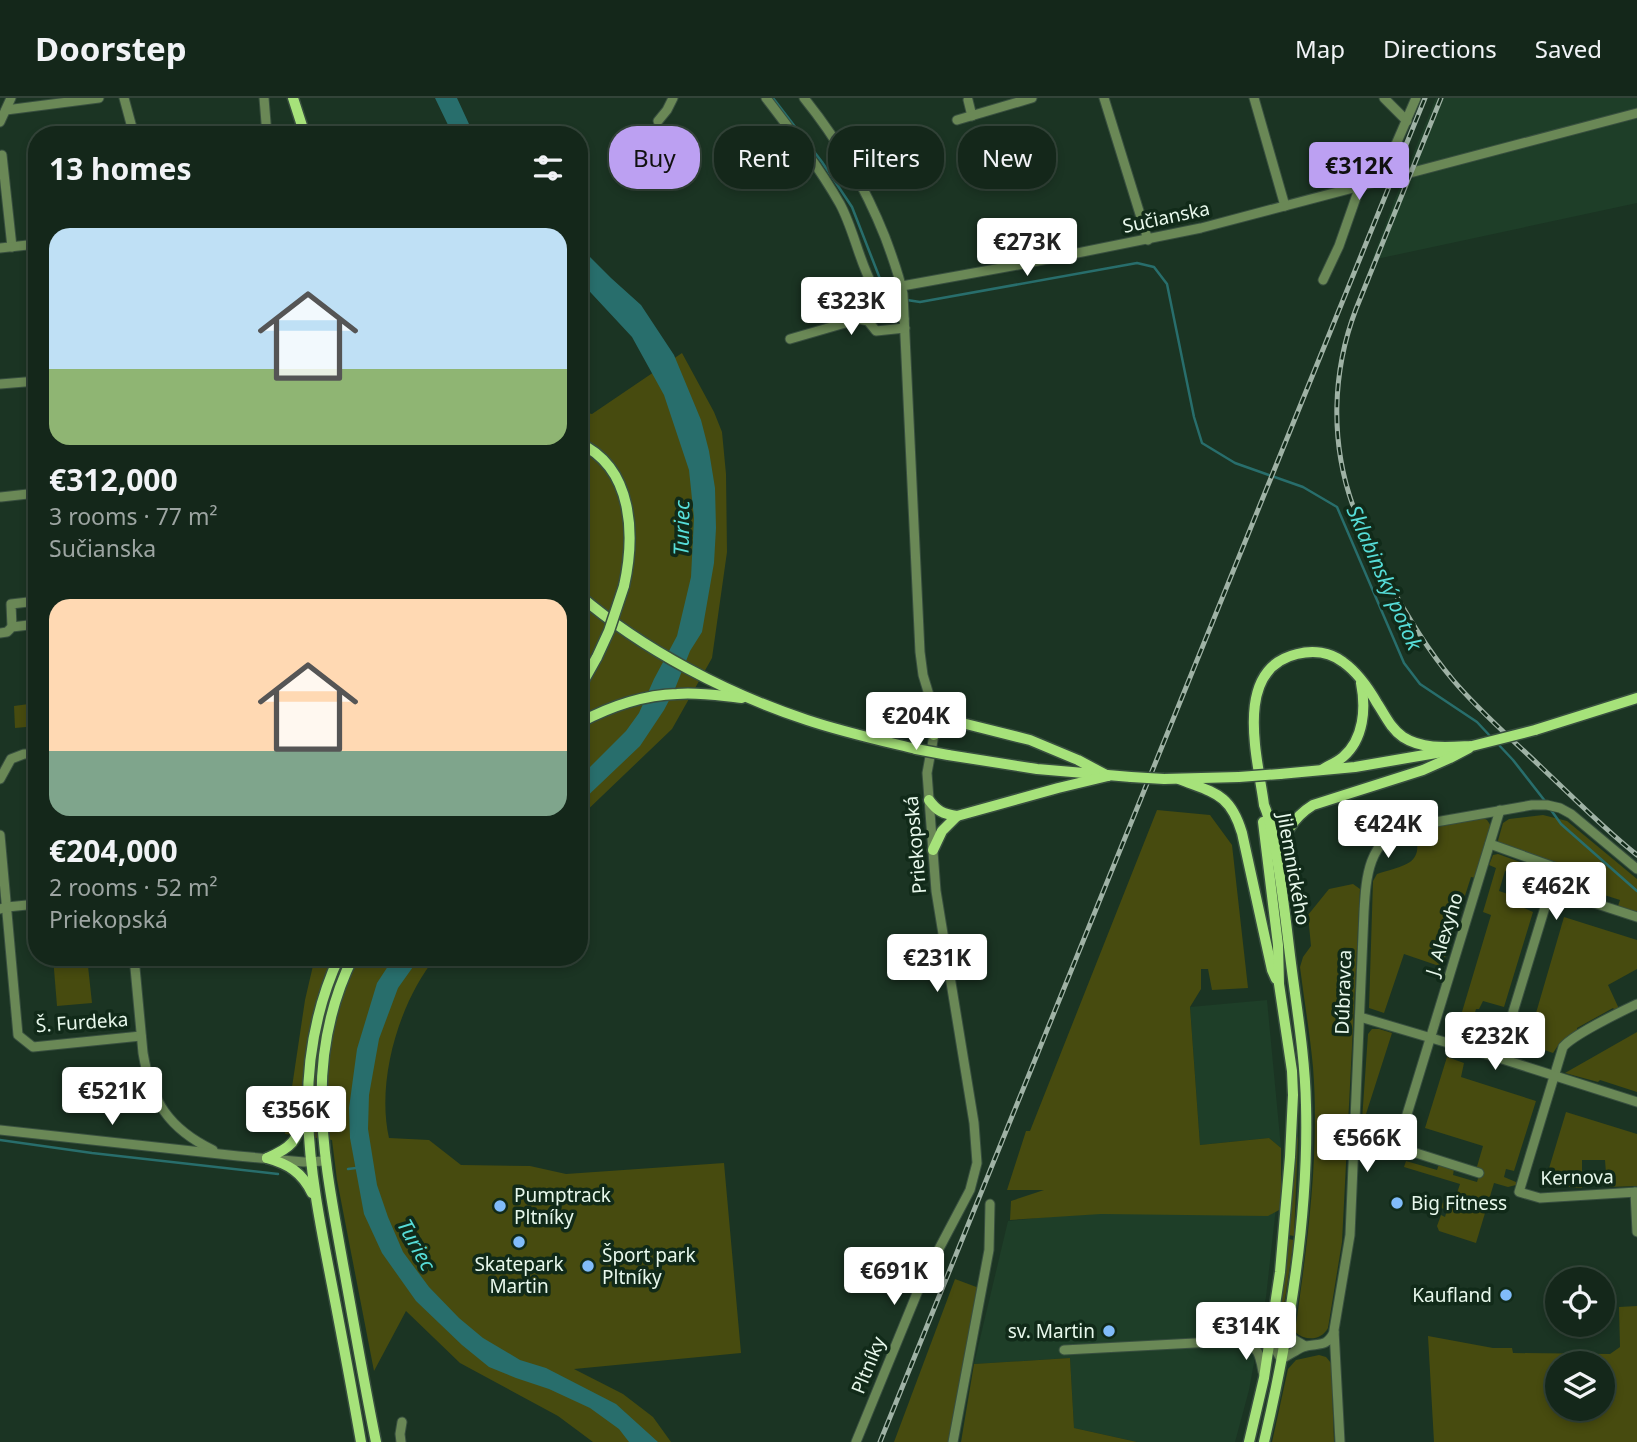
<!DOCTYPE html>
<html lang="en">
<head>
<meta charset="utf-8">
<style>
	body { margin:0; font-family:"Noto Sans",sans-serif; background:#1d2f23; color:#f1f3f6; height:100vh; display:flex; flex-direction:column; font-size:26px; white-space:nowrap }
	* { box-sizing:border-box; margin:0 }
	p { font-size:23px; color:#9da5a2 }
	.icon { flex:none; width:38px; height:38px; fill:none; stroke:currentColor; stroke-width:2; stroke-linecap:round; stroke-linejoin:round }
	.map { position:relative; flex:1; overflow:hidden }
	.panel { position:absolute; left:28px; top:28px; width:560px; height:840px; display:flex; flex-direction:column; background:#14271a; border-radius:28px; box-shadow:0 4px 10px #0003,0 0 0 2px #334439 }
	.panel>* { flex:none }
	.banner { position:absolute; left:609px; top:28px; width:665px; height:63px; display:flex; gap:14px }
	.buttons { position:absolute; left:1545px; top:1169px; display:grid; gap:14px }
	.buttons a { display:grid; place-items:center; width:70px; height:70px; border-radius:50%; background:#14271a; box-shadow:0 4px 10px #0003,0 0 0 2px #334439; font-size:35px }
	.price { position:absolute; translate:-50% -60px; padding:0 16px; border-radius:7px; background:#fff; color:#222; font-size:23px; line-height:46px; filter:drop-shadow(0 2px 4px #0008) }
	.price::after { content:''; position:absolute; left:50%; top:42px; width:21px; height:16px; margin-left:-10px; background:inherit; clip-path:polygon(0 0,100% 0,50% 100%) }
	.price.current { background:#bca0f2; color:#111 }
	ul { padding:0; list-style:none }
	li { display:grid; align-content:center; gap:14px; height:371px; padding:0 21px }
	li span { display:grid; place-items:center; height:217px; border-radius:21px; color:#555 }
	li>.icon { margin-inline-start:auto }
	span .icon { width:126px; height:126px; fill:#fffc; stroke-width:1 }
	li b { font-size:30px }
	h2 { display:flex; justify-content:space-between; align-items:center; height:84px; padding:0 21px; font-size:30px }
	.chip { padding:0 24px; border-radius:28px; background:#14271a; box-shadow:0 4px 10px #0003,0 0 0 2px #334439; font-size:24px; line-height:63px }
	.chip.current { background:#bca0f2; color:#111 }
	header { display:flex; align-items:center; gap:42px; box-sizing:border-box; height:98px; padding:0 35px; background:#14271a; border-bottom:2px solid #334439 }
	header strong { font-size:33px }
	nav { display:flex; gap:38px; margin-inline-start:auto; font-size:24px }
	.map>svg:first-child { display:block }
	.built { fill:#1e3e28 }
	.green { fill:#474b0f; fill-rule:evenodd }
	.water { fill:#286e6c }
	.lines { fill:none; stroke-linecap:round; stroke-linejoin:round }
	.stream { stroke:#286e6c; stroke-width:2.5 }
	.minor-casing { stroke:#384f3f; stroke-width:11 }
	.major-casing { stroke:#384f3f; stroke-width:13 }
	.minor { stroke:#6a8856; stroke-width:9 }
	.major { stroke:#a6e27a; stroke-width:10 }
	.rail-casing { stroke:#9fb2a5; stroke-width:5 }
	.rail { stroke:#112a19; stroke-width:2.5; stroke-dasharray:8; stroke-linecap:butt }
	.major-bridge-casing { stroke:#384f3f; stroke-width:13; stroke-linecap:butt }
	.major-bridge { stroke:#a6e27a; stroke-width:10 }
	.poi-dot { fill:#81bcfa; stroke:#112a19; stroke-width:2.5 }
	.labels { text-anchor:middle; stroke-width:7; stroke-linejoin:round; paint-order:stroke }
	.street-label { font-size:19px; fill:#e8f8ec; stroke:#112a19 }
	.poi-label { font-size:19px; fill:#e8f8ec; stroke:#112a19; text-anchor:start }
	.water-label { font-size:21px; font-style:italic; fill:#56ddd8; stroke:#112a19 }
</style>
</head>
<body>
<header>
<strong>Doorstep</strong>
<nav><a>Map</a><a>Directions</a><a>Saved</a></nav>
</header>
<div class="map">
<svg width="1637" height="1344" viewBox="0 0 1637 1344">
	<rect width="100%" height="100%" fill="#1b3423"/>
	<!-- built -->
	<g class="built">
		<path d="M1436,0H1637V105L1372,162L1400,88Z"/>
		<path d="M1267,902L1281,1050L1269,1040L1200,1047L1190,909Z"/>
		<path d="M1186,1104L1276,1109L1266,1199L1249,1292L1235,1344H1137L1074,1330L1070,1260L974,1266L1008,1123Z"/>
	</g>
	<!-- green -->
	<g class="green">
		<path d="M682,255L714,314L722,334L726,376L727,454L712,560L672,631L579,720V313L592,316Z"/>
		<path d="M35,592H37V628L15,630L14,608L36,605Z"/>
		<path d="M1157,712L1210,717L1232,747L1248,890L1212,892L1208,871H1201V891L1190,909L1200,1047L1269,1040L1281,1050V1111L1268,1118L1101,1116L1010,1122L1011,1103L1044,1092H1007L1026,1033H1030Z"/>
		<path d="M1543,717L1567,723L1637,781V815L1618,808L1620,802L1598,795L1602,782L1497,746L1503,725L1509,721Z"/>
		<path d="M1483,720L1487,722L1491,728L1477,780L1471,779L1442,869L1404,856L1384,915L1369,910L1373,783L1377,776C1386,773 1403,769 1410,764C1421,756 1418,742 1412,733Z"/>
		<path d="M1498,756L1520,764L1517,776L1505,773L1499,793L1526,802L1524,810L1533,814L1504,909L1483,903L1479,911H1476L1468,937L1456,934L1491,817L1483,814L1496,770L1489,767L1493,757Z"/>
		<path d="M1353,786L1360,791L1342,1144L1328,1230C1321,1243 1305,1243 1295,1234C1307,1147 1320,1058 1313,969C1310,936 1304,902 1300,869L1303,859L1311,848L1308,817L1329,791Z"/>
		<path d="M1564,819L1637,842V871L1608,887L1620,913L1617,915L1613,910L1577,930V936L1559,946L1553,955L1527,946Z"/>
		<path d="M53,859H87L92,905L57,908Z"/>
		<path d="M315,859H436C399,904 376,983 389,1040L429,1042L461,1067L530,1068L566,1076L724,1065L741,1255L574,1271L623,1296L653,1319L671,1344H593L558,1318L460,1265L406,1213L374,1273L337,1082L332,1042L285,1036L305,902Z"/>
		<path d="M1372,931H1379L1392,935L1366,1016L1381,1023L1371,1057L1363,1055L1360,1051L1368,936Z"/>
		<path d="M1637,934V994L1600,982L1598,984L1565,975Z"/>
		<path d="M1447,959L1464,965L1461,979L1536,1003L1514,1073L1506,1071L1504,1079L1516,1084V1087L1508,1089L1494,1085L1476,1145L1439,1133L1437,1128L1441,1117L1445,1119L1447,1112L1441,1110L1446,1095L1456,1098L1460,1086L1404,1069L1406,1063L1437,1072L1439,1066L1454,1071L1453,1077L1477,1084L1481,1071L1476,1072L1483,1048L1425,1030Z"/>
		<path d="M1566,1014L1637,1036V1088L1607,1089L1605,1062H1582V1090L1544,1087Z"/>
		<path d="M1296,1034L1298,1041L1294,1138L1288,1137Z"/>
		<path d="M1288,1141L1294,1142L1279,1240L1275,1235Z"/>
		<path d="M955,1181L979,1190L951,1344H894Z"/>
		<path d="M1637,1208V1344H1434L1428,1238L1493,1250H1512L1513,1255L1610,1256L1620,1249L1619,1209ZM1603,1265V1311H1558V1265Z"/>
		<path d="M1319,1257L1326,1259L1331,1265L1334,1344H1272L1288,1271L1296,1262Z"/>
		<path d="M1070,1260L1074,1330L1137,1344H961L974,1266Z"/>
	</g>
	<!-- water -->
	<g class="water">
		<path d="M435,0H457L469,26L476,37H455L449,29Z"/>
		<path d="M579,148L611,180L641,207L674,257L701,322L709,353L715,390L716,430L714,465L702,534L690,553L674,593L664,612L640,648L579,706V680L626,633L639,615L654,581L677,538L691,479L694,420L689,372L664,297L632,239L579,182Z"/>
		<path d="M394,859H420L398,890L379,941L369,997L368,1031L377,1087L388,1119L403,1154L429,1189L459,1220L483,1240L520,1262L546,1270L616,1306L658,1344H629L619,1331L590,1310L549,1291L516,1280L489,1269L462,1247L416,1203L382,1155L364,1116L350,1040L349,1010L357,951L377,885Z"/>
	</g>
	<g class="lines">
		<!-- stream -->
		<g class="stream">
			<path d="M773,0L822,64L852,109L884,191L895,200L900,201"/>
			<path d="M907,202L920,204L1137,165L1154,169L1167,186L1194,319L1202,345L1235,365L1303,389L1337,409L1404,565L1420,586L1477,624L1491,639"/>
			<path d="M1498,646L1513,662L1545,703"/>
			<path d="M1551,712L1561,726L1637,793"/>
			<path d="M0,1042L92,1055L278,1076"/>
			<path d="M348,1071L356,1070L358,1068"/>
		</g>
		<!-- minor casing -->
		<g class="minor-casing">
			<g id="minor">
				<path d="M124,0L134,37"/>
				<path d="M264,0L267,37"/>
				<path d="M766,0C792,34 819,69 840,106C861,145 862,197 904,221"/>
				<path d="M804,0C838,42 865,89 885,139C892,158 899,176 903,196L920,554L923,577L933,610L934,637L927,675L928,688L936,793L974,1025L977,1065L970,1092L922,1183L856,1344"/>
				<path d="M1104,0L1148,142"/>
				<path d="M1254,0L1285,108"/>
				<path d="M1384,0L1407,23"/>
				<path d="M968,2L972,18"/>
				<path d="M6,12L99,0"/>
				<path d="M957,22L1032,0"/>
				<path d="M658,23L667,12L673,0"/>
				<path d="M0,24L11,0"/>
				<path d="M2,57L12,149"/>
				<path d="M1371,84L1390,60L1416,0"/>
				<path d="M0,150L37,146"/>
				<path d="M1323,182L1339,148L1360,88"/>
				<path d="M902,188L1018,167L1201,130L1637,15"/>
				<path d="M790,241L859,221L868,223L876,233L905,230"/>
				<path d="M0,286L37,283"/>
				<path d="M1,399L37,395"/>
				<path d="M12,529L11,506L37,503"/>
				<path d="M0,535L7,534L12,529L37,526"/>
				<path d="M0,681L11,661L24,656H37"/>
				<path d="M0,737L18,937L33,949L141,938"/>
				<path d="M1490,746L1557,770L1499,960"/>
				<path d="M1551,791L1637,819"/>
				<path d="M0,811L7,809L37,806"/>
				<path d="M134,859L143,955C151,1003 169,1031 213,1052"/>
				<path d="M1637,906C1620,914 1573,937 1563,949L1519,1094L1540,1100L1637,1094"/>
				<path d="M1360,919L1499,960L1637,1004"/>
				<path d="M0,1032L238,1058L304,1064L326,1063"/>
				<path d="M1479,1075L1397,1049L1500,712"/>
				<path d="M1635,1094L1637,1134"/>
				<path d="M1286,1231L1293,1241L1305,1248"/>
				<path d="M1248,1238L1270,1242L1281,1261C1288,1258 1296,1252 1303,1249C1317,1244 1326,1251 1334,1234"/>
				<path d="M1246,1239L1261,1231L1274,1214"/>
				<path d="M1064,1252L1232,1243C1256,1246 1259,1250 1263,1274"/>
				<path d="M401,1344L400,1336L402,1324"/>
				<path d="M953,1344L989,1152L990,1106"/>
				<path d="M1340,1344L1334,1232L1350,1137L1364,814C1366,779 1368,742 1407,729L1532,707H1547L1560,710L1571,716L1637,771"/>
			</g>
		</g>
		<!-- major casing -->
		<g class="major-casing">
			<g id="major">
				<path d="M293,0L305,37"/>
				<path d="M579,345C634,370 635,438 624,488"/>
				<path d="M579,497C643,552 728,596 807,622C843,634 879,642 916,651"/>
				<path d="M579,591L597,559"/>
				<path d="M931,601L945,615L958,624L1030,642L1078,662L1108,678"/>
				<path d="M579,625C609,609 643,597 677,596C699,594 721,598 742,600"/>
				<path d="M1535,632L1637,600"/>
				<path d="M934,637L946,627L958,624"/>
				<path d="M948,657L1037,671L1131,679"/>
				<path d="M1323,671C1330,667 1337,664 1343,659C1364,641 1366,610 1361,585"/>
				<path d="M1280,676L1355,669L1448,653"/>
				<path d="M1164,681L1239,679"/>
				<path d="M1179,681C1214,695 1230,695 1242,735L1272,872L1276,881"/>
				<path d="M929,702C937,713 943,716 957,718L1058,690L1108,678"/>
				<path d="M933,752L942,733L957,718"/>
				<path d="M1278,760C1284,737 1292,720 1313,707L1423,672L1450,660L1469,650"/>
				<path d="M339,859C288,970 310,1074 332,1187C342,1239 352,1292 361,1344"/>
				<path d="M353,859C302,962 324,1059 343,1166C354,1226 364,1285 376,1344"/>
				<path d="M267,1060C291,1050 298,1043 304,1016"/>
				<path d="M267,1060C288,1066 302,1074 312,1095"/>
				<path d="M1249,1344L1264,1280L1280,1174L1290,1059L1293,997L1292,973L1279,886L1278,847L1263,724"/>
				<path d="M1264,1344C1289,1237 1309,1118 1306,1007C1305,954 1295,901 1289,849C1285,815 1281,781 1275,749C1272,734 1270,721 1264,707C1258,661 1232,571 1297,556C1313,552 1330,554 1343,564C1357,574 1369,591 1377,605C1385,617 1391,631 1403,639C1423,652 1449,649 1472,648"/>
			</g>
		</g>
		<!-- minor -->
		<use href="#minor" class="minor"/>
		<!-- major -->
		<use href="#major" class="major"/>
		<!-- rail casing -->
		<g class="rail-casing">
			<g id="rail">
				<path d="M1441,0L1356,211C1332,274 1330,344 1353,408C1361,431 1373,453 1384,475C1404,513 1425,549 1453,582C1480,614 1513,642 1543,671C1574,700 1604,731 1637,757"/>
				<path d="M880,1344L1425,0"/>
			</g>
		</g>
		<!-- rail -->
		<use href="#rail" class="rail"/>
		<!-- major-bridge casing -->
		<g class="major-bridge-casing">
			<g id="major-bridge">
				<path d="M597,559L609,533L624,488"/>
				<path d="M1472,648L1535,632"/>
				<path d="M916,651L948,657"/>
				<path d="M1131,679L1164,681"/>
				<path d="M1239,679L1280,676"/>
			</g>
		</g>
		<!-- major-bridge -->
		<use href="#major-bridge" class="major-bridge"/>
	</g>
	<!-- markers -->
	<g class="poi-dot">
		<circle cx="1397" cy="1105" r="7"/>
		<circle cx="500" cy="1108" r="7"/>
		<circle cx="519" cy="1144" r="7"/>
		<circle cx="588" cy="1168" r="7"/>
		<circle cx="1506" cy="1197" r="7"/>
		<circle cx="1109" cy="1233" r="7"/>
	</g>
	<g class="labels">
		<!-- street labels -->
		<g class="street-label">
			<text transform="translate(1166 119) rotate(-12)" y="7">Sučianska</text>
			<text transform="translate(915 747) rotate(-95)" y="7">Priekopská</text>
			<text transform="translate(1294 771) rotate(80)" y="7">Jilemnického</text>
			<text transform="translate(1444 836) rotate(-73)" y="7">J. Alexyho</text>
			<text transform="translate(1343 894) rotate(-88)" y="7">Dúbravca</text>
			<text transform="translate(82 924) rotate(-4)" y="7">Š. Furdeka</text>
			<text transform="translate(1577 1079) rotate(-1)" y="7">Kernova</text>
			<text transform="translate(868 1267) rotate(-68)" y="7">Pltníky</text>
		</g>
		<!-- poi labels -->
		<g class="poi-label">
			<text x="514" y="1104">Pumptrack<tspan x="514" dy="22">Pltníky</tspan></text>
			<text x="1411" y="1112">Big Fitness</text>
			<text x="602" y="1164">Šport park<tspan x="602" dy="22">Pltníky</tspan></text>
			<text x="519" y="1173" text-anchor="middle">Skatepark<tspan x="519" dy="22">Martin</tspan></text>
			<text x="1492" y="1204" text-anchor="end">Kaufland</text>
			<text x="1095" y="1240" text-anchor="end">sv. Martin</text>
		</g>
		<!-- water labels -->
		<g class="water-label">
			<text transform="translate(682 430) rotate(-89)" y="7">Turiec</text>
			<text transform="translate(1384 480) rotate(66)" y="7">Sklabinský potok</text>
			<text transform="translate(416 1147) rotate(61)" y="7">Turiec</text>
		</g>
	</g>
</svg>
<div class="buttons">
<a><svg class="icon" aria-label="locate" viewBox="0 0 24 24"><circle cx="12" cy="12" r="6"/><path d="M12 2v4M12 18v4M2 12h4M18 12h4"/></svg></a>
<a><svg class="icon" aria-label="layers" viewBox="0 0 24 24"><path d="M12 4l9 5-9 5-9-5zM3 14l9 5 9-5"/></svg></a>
</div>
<b class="price current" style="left:1359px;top:104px">€312K</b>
<b class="price" style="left:1027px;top:180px">€273K</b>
<b class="price" style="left:851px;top:239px">€323K</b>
<b class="price" style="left:916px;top:654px">€204K</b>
<b class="price" style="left:1388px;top:762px">€424K</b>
<b class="price" style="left:1556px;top:824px">€462K</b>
<b class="price" style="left:937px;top:896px">€231K</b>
<b class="price" style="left:1495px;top:974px">€232K</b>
<b class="price" style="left:112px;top:1029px">€521K</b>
<b class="price" style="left:296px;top:1048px">€356K</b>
<b class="price" style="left:1367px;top:1076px">€566K</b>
<b class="price" style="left:894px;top:1209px">€691K</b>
<b class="price" style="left:1246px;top:1264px">€314K</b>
<div class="banner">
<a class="chip current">Buy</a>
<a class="chip">Rent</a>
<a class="chip">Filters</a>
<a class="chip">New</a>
</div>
<section class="panel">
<h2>13 homes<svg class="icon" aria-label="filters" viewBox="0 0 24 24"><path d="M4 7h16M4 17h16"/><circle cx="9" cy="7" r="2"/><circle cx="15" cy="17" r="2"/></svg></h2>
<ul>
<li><span style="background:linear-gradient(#bfe0f5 65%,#8fb573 0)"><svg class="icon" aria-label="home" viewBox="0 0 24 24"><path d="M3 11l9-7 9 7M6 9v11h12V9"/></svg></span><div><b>€312,000</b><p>3 rooms · 77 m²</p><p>Sučianska</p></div></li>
<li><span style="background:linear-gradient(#ffd9b3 70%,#7fa58c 0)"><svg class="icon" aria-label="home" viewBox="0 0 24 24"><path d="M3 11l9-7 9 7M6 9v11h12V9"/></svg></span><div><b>€204,000</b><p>2 rooms · 52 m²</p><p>Priekopská</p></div></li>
</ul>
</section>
</div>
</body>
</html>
